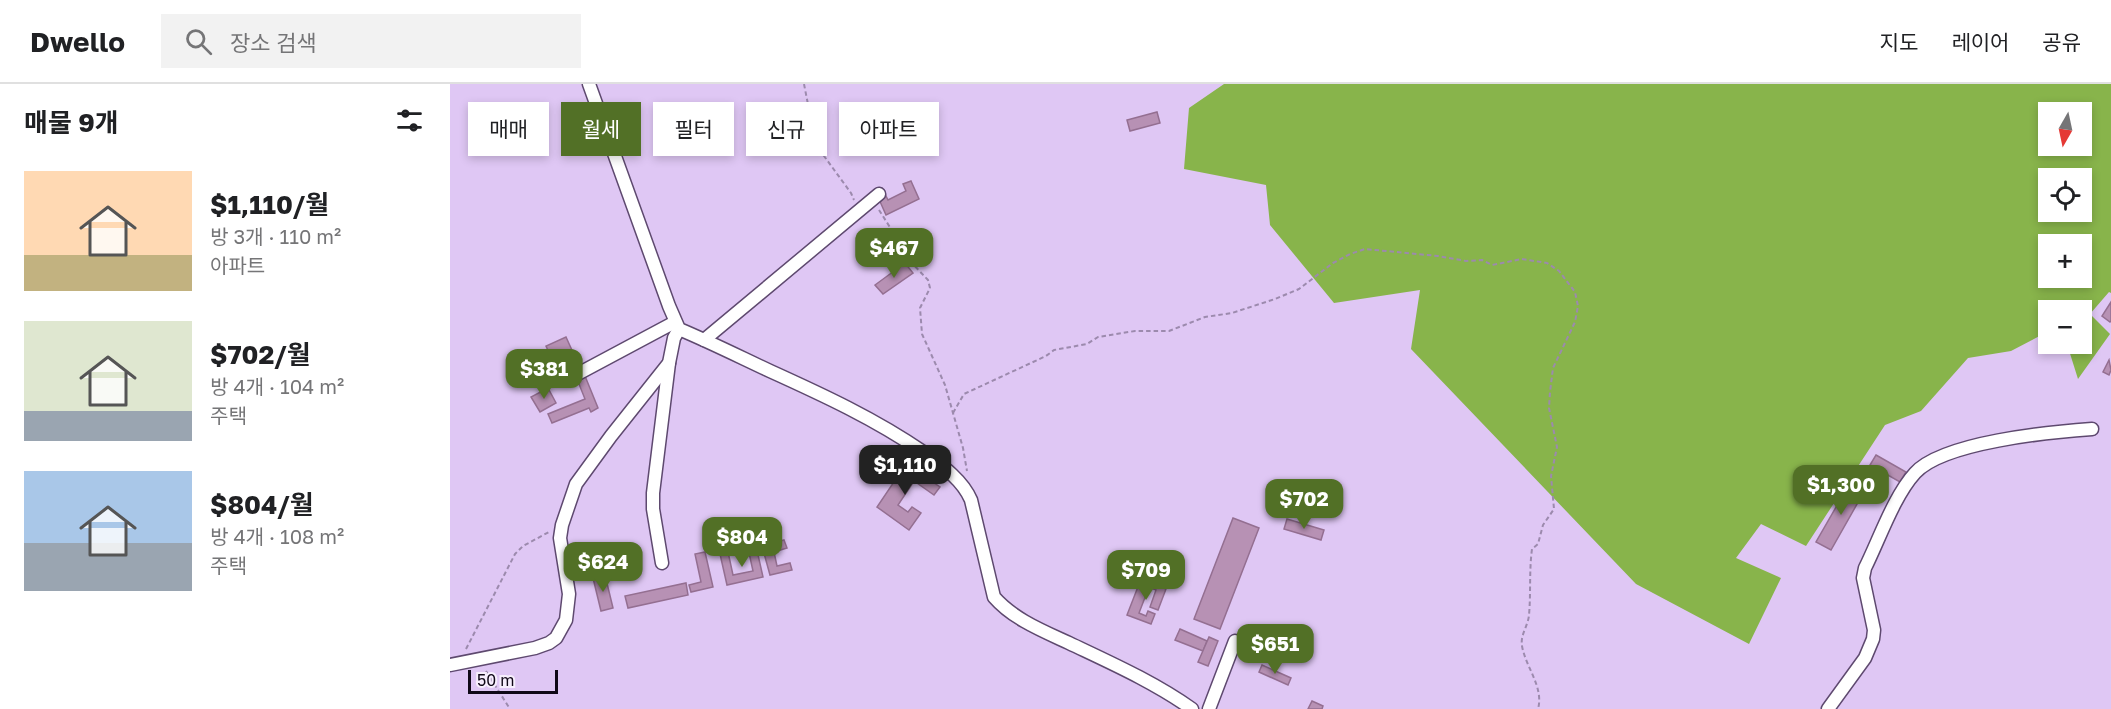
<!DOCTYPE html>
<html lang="ko">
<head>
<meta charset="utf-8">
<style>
	body { margin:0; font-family:"Golos Text","Noto Sans KR",sans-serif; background:#f2f2f2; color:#202124; height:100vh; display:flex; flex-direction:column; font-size:22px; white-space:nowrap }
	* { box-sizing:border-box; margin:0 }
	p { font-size:20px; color:#757577 }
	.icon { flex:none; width:33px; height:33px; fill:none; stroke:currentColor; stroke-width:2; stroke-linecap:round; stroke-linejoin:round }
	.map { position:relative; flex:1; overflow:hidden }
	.panel { display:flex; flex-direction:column; background:#fff; width:450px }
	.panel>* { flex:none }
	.guide { position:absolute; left:18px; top:18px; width:570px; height:54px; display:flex; gap:12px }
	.needle { width:39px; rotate:189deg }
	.fabs { position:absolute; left:1588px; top:18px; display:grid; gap:12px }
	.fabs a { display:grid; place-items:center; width:54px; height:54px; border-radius:0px; background:#fff; box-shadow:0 3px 9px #0003; font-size:30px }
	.scale { position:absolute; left:18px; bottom:15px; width:90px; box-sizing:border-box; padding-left:6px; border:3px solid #100817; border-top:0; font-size:16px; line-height:21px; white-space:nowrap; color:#100817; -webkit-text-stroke:4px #f7effd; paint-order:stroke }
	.price { position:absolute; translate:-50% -51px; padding:0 14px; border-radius:12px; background:#527026; color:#fff; font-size:20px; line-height:39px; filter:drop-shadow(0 2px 3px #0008) }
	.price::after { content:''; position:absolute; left:50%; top:36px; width:18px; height:14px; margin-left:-9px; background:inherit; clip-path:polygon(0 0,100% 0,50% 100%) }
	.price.selected { background:#222; color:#fff }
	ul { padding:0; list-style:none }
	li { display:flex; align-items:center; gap:18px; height:150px; padding:0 24px }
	li span { display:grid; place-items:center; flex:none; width:168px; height:120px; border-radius:0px; color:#555 }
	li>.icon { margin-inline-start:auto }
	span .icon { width:72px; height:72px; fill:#fffc; stroke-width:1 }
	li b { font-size:26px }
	h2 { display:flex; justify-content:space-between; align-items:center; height:72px; padding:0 24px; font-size:26px }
	.chip { padding:0 21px; border-radius:0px; background:#fff; box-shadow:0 3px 9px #0003; font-size:21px; line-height:54px }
	.chip.selected { background:#527026; color:#fff }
	header { display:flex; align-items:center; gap:36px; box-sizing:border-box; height:84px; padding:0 30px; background:#fff; border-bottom:2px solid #e0e0e0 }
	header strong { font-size:28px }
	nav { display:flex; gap:33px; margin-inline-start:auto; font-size:21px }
	.search { width:420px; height:54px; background:#f2f2f2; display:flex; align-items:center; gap:15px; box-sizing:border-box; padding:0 21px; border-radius:0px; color:#757577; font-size:22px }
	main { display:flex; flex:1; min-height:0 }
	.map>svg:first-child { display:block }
	.forest { fill:#88b44b; fill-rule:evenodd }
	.building { fill:#b791b4; stroke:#946f91; stroke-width:1.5 }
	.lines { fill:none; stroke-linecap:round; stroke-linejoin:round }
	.minor-casing { stroke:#5e496f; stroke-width:15 }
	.path { stroke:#9c8aad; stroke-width:2; stroke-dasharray:4.5 3; stroke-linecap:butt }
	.minor { stroke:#fff; stroke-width:12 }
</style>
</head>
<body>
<header>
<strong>Dwello</strong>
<div class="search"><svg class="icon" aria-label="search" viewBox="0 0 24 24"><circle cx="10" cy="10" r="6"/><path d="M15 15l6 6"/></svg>장소 검색</div>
<nav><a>지도</a><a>레이어</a><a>공유</a></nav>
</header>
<main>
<section class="panel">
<h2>매물 9개<svg class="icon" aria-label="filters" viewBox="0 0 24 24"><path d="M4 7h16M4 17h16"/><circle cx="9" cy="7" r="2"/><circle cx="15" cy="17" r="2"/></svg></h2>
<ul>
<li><span style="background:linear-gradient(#ffd9b3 70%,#c2b280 0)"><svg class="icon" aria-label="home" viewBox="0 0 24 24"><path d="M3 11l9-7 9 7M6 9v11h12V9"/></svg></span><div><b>$1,110/월</b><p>방 3개 · 110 m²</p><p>아파트</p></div></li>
<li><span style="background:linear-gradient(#dfe7d0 75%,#9aa5b1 0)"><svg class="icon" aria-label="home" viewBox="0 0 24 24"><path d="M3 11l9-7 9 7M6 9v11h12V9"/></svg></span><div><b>$702/월</b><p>방 4개 · 104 m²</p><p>주택</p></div></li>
<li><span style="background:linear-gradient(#a9c7e8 60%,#9aa5b1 0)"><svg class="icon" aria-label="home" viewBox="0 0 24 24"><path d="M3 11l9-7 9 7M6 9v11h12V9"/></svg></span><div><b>$804/월</b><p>방 4개 · 108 m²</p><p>주택</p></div></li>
</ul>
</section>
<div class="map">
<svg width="1661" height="625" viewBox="0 0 1661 625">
	<rect width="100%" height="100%" fill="#dfc7f4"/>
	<!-- forest -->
	<path class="forest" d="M774,0H1661V209L1659,208L1640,230L1660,250L1628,295L1617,260H1632V226H1599V247L1561,267L1518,274L1471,327L1435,341L1356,462L1311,440L1286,474L1331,494L1299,560L1186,500L961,265L970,206L884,219L820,141L816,101L734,85L739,24ZM1599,28H1632V62H1599ZM1599,94H1632V128H1599ZM1599,160H1632V194H1599Z"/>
	<!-- building -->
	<g class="building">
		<path d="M707,28L710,39L680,47L677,36Z"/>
		<path d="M461,97L469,115L436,131L428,113L435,110L438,116L456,107L453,100Z"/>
		<path d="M455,179L463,189L433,210L425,201Z"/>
		<path d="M1661,218V237L1660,238L1652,232Z"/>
		<path d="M116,253L130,284L120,289L111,268L101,273L96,262Z"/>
		<path d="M1659,276L1661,286L1659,291L1653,288Z"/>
		<path d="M135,292L148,324L141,328L139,324L102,339L98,330L135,315L127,295Z"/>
		<path d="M98,304L106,319L90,328L81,313Z"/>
		<path d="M1426,371L1456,388L1450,398L1420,381Z"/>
		<path d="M456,380L490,403L484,411L464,397L448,421L458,428L462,423L471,429L459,446L427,423Z"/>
		<path d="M1401,397L1415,406L1381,466L1366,458Z"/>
		<path d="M783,434L809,444L770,545L744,535Z"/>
		<path d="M837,435L874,446L871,456L834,445Z"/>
		<path d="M292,441L311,445L310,453L291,449Z"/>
		<path d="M334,456L337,464L324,468L327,482L340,479L342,486L320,491L312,462Z"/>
		<path d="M306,462L313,493L277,501L270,470L278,468L283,491L303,487L298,464Z"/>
		<path d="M255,468L263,503L241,508L239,501L251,498L245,470Z"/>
		<path d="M155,491L163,524L151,527L143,494Z"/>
		<path d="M691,495L716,505L708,526L700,523L706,506L699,503L689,529L696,532L698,527L705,530L701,540L677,531Z"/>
		<path d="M236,499L238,511L178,524L175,512Z"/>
		<path d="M730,545L757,557L753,567L725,556Z"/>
		<path d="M759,553L768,557L758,582L748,578Z"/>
		<path d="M812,581L841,594L838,601L809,588Z"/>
		<path d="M862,617L873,622L872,625H858Z"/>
	</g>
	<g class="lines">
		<!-- minor casing -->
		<g class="minor-casing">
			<g id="minor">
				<path d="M139,0L219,222L229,245C260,258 290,273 320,287C373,311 425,335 473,368C491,381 512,395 521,416L544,513C563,535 593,547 619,559C661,579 704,598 742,625"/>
				<path d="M254,256L429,110"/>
				<path d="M122,293L225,238"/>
				<path d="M212,479L203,425V409L219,279"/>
				<path d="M0,581L85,564L99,559L106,554L116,536L119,510L110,454L112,441L126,400L161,352L219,279L224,254L229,245"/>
				<path d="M759,625L785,557"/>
				<path d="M1378,625L1415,574L1423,555L1424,546L1413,494L1415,484C1429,456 1444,412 1465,389C1493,358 1600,348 1642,345"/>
			</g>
		</g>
		<!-- path -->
		<g class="path">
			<path d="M354,0L366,61L401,109L404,116"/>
			<path d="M429,126L450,159L457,174L478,196L480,204L470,224L472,250L495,301L513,364L517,387"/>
			<path d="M503,329L514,310L596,272L604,266L637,260L648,253L685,247H719L755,233L782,229L825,215L849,205L883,179L900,170L915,165L988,172L1016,177L1032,176L1042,181L1072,175L1097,179L1109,187L1125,208L1128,222L1125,238L1103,284L1100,308L1099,324L1107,363L1101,392L1104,425L1093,441L1088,460L1082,465C1079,487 1081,509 1079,531C1078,542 1070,551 1072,562C1076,584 1094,603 1088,625"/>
			<path d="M16,565L65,470L73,462L99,448"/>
			<path d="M36,587L60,625"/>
		</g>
		<!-- minor -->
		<use href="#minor" class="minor"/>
	</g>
</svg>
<div class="fabs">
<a><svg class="needle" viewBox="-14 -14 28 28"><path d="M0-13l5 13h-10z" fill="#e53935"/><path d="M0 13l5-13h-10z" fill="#757577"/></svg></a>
<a><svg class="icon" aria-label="locate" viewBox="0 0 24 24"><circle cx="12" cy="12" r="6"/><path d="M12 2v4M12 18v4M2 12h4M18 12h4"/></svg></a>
<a>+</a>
<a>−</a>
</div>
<div class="scale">50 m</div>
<b class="price" style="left:444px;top:195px">$467</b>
<b class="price" style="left:94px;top:316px">$381</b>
<b class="price selected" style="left:455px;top:412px">$1,110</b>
<b class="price" style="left:1391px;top:432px">$1,300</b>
<b class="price" style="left:854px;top:446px">$702</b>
<b class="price" style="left:292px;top:484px">$804</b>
<b class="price" style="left:153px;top:509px">$624</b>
<b class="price" style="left:696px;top:517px">$709</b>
<b class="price" style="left:825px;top:591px">$651</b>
<div class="guide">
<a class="chip">매매</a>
<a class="chip selected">월세</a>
<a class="chip">필터</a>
<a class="chip">신규</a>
<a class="chip">아파트</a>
</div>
</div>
</main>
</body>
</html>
